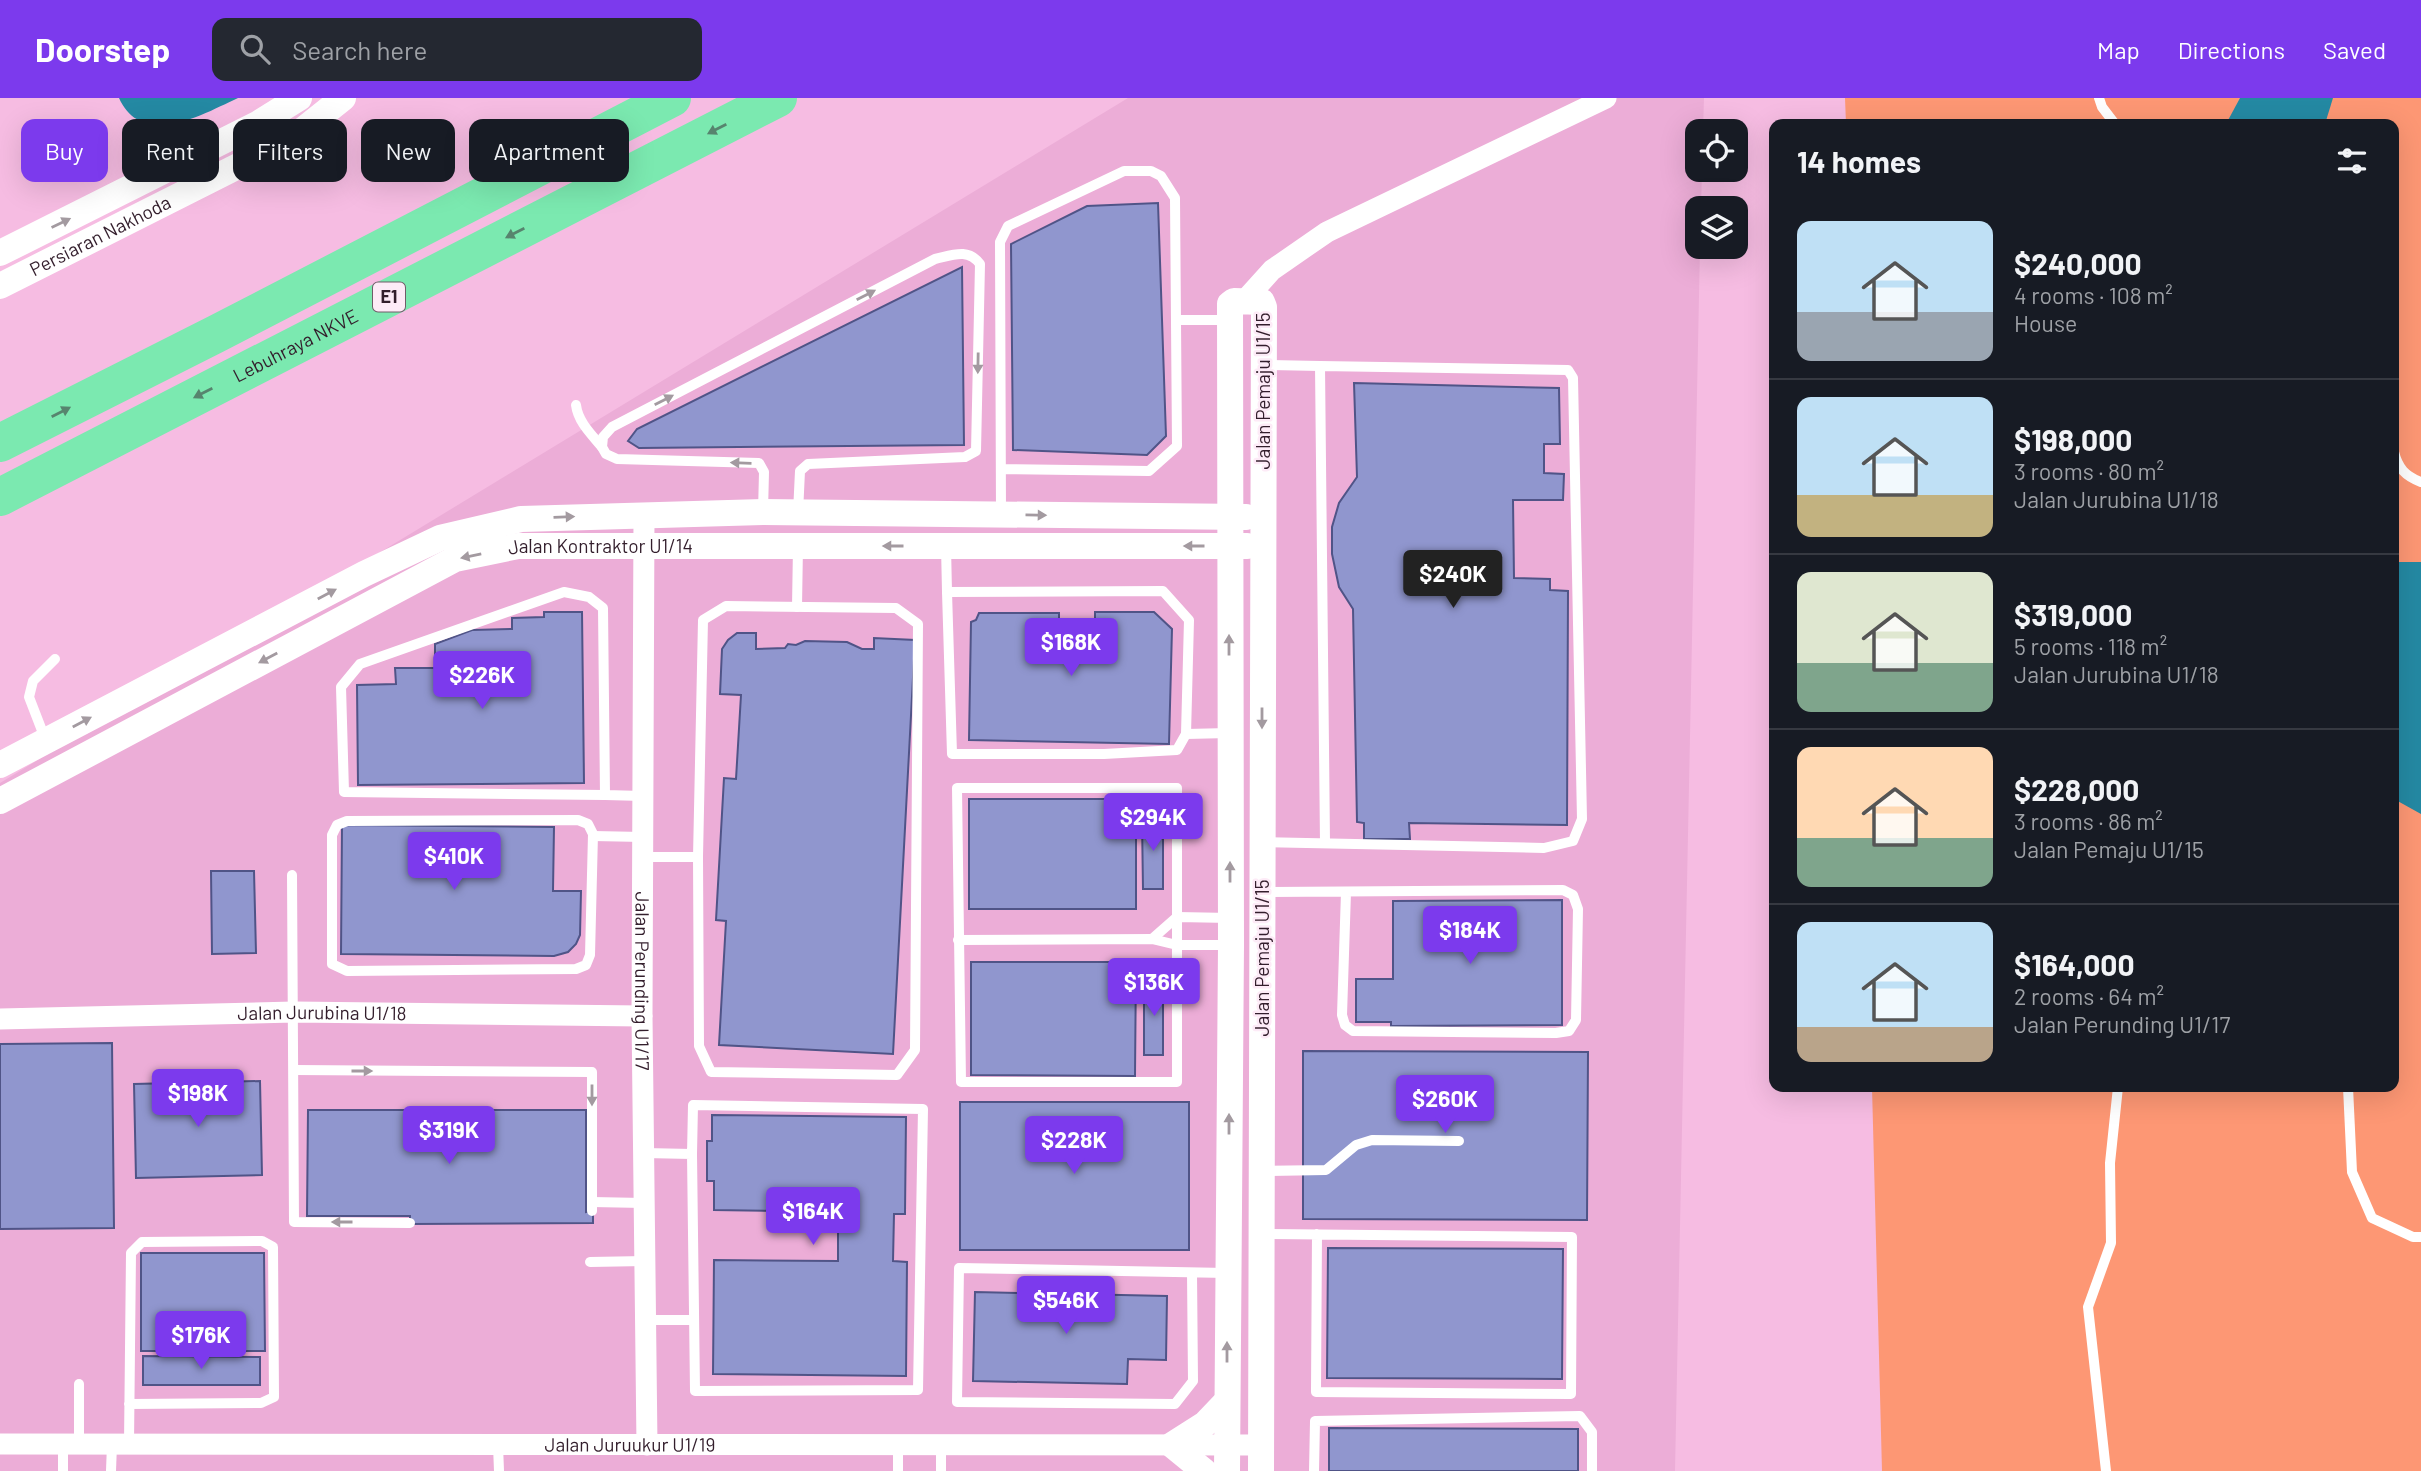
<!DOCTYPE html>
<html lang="en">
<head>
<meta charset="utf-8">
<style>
	body { margin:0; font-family:Barlow,sans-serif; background:#242831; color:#f1f3f6; height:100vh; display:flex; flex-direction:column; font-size:26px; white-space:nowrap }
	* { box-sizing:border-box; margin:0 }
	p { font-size:23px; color:#9ea1a6 }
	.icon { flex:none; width:38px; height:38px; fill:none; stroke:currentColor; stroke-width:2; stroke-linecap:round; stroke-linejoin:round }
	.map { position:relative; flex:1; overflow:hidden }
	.sheet { position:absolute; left:1769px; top:21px; width:630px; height:973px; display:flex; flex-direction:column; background:#171b24; border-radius:14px; box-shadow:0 7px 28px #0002 }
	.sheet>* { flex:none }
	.guide { position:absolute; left:21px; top:21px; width:665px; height:63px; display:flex; gap:14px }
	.buttons { position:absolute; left:1685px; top:21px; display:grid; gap:14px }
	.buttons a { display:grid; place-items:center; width:63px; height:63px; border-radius:14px; background:#171b24; box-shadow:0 7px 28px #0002; font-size:35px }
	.price { position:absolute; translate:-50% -60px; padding:0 16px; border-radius:7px; background:#7c3aed; color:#fff; font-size:23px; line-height:46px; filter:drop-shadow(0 2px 4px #0008) }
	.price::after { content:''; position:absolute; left:50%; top:42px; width:21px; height:16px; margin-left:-10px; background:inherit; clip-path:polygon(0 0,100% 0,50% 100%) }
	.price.current { background:#222; color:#fff }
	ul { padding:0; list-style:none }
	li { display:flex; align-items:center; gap:21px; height:175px; padding:0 28px }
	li+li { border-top:2px solid #363941 }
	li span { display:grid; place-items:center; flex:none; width:196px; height:140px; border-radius:14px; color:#555 }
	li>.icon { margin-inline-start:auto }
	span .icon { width:84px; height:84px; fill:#fffc; stroke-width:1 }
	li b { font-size:30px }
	h2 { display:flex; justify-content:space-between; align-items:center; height:84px; padding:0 28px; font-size:30px }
	.pill { padding:0 24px; border-radius:14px; background:#171b24; box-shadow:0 7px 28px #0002; font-size:24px; line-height:63px }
	.pill.current { background:#7c3aed; color:#fff }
	header { display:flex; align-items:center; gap:42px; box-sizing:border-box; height:98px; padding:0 35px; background:#7c3aed; color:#fff }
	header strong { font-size:33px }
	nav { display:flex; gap:38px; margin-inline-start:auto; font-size:24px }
	.search { width:490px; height:63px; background:#242831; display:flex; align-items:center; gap:18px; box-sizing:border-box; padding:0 24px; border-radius:14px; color:#9ea1a6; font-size:26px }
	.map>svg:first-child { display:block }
	.built { fill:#ecadd7 }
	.green { fill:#fd9774 }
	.water { fill:#2489a3 }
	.building { fill:#9096ce; stroke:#505487; stroke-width:2 }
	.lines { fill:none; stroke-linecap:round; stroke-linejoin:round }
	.service { stroke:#fff; stroke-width:10 }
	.minor { stroke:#fff; stroke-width:21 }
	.tertiary { stroke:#fff; stroke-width:26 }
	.motorway { stroke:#7be9b0; stroke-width:38 }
	.oneway { fill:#57846e }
	.oneway2 { fill:#a39aa0 }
	.labels { text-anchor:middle; stroke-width:5; stroke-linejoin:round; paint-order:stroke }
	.shield { fill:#fdebf7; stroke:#705c69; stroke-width:2 }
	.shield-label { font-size:18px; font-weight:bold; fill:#331e2c }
	.street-label { font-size:19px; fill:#331e2c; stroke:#fdebf7 }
</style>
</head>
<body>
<header>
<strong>Doorstep</strong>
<div class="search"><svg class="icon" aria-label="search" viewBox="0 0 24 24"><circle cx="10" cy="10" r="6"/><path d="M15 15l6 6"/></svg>Search here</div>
<nav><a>Map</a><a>Directions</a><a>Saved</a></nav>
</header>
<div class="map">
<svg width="2421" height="1373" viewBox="0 0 2421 1373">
	<rect width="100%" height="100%" fill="#f6bce2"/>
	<!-- built -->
	<path class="built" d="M1128,0H1704L1703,33H1698V72H1702L1701,110H1698V149H1700L1675,1373H0V685Z"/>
	<!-- green -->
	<path class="green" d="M1845,0H2421V1373H1882L1872,989H2394V26H1846Z"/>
	<!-- water -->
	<g class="water">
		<path d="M119,0H238C203,16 143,52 119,0Z"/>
		<path d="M2240,0H2333L2325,26H2226Z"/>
		<path d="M2394,464H2421V716L2394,701Z"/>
	</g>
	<!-- building -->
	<g class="building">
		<path d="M1158,105L1166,338L1147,357L1013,352L1011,146L1087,108Z"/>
		<path d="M962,169L964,347L639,350L628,343L637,331Z"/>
		<path d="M1354,285L1559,290L1560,346H1544V375L1564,376L1563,402H1513L1514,480L1550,481V492L1568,493L1567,727L1409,725L1410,741H1364V725L1357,724L1353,511L1339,489L1332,456V429L1339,405L1357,379Z"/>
		<path d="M544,514H582L584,685L358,687L357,587L396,586L395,570H435V546L472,532L512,531V520L544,519Z"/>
		<path d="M1095,514H1154L1172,531L1169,646L969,642L971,524L976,522L979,515H1059V523H1095Z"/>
		<path d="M737,535H756V551L785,550L788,546L796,547L805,543L847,544L862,551H874V540L915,542L893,956L719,947L726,823L716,822L724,680L736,681L741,597L720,596L722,551L728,542Z"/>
		<rect x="969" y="701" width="167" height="110"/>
		<path d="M1163,720V791H1143L1142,721Z"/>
		<path d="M342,727L554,729L553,793H581L580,837L576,846L568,854L554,858L341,856Z"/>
		<path d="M211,773H254L256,855L212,856Z"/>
		<path d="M1562,802V927L1391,928V924H1356V881H1393V803Z"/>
		<path d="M971,864H1136L1135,978L971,977Z"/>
		<rect x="1144" y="884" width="19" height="73"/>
		<path d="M112,945L114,1130L0,1131V946Z"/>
		<path d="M1303,953L1588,954L1587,1122L1303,1121Z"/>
		<path d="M260,983L262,1077L136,1080L134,986Z"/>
		<rect x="960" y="1004" width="229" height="148"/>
		<path d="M308,1012H586V1114L593,1113V1125L410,1126V1118H307Z"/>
		<path d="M712,1017L906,1019L905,1116H894L893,1163L907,1164L906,1278L713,1276L714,1162L838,1163V1114L714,1112V1083H707V1043H712Z"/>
		<path d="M1328,1150L1563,1151L1562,1281L1327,1280Z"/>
		<path d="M141,1155H264L265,1253H141Z"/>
		<path d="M975,1194L1167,1198L1166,1262L1128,1261L1127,1286L973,1283Z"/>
		<path d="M143,1258L260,1259V1287H143Z"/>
		<path d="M1329,1330L1578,1331V1373H1329Z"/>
	</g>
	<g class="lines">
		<!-- service -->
		<g class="service">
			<path d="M2099,0L2102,9L2115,26"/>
			<path d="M1177,222H1230"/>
			<path d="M1263,267L1320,268"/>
			<path d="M576,307C578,324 592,337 602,349"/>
			<path d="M2394,354C2398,370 2405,378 2421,384"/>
			<path d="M1001,371L1149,373L1177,348L1175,100L1161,78L1151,73H1124L1008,128L1000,144L1001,416"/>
			<path d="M763,414L764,374L759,365L617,361L606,356L602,349L603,339L612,329L935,161C953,157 968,150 980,166L976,353L965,359L808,366L800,373L798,415"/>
			<path d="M946,448L947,494L1163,493L1189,522L1186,636L1229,635"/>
			<path d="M947,494L952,656H1104L1177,652L1186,636"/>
			<path d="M797,509L798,448"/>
			<path d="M46,643L29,599L33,583L55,561"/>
			<path d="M957,690H1177V984H961Z"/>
			<path d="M605,697L603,510L589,499L564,494L360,566L341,589L344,694L605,697L643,698"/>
			<path d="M578,722L588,726L593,736L590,857L586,867L576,871L347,873L332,866V737L337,727L347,723Z"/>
			<path d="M593,738L643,739"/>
			<path d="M1263,744L1544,750L1573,743L1582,721L1573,280L1568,272L1320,268L1325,745"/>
			<path d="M642,759H698L699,948L711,974L897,977L915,952L918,526L896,510L726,508L703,522L698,759"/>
			<path d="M292,777L294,1124L410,1125"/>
			<path d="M1262,794C1363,794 1463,793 1563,792L1573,797L1578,811L1576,922L1569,933L1556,935L1353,933L1345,927L1342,917L1346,794"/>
			<path d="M1152,841L1177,819L1231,820"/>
			<path d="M958,842L1152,841L1177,847H1231"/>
			<path d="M294,972L592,974V1113"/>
			<path d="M2348,989L2352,1074L2372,1120L2413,1139H2421"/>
			<path d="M644,1055L692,1056L693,1007L923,1011L918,1292L695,1293L692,1056"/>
			<path d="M1262,1073L1326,1072L1356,1047L1372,1042L1459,1043"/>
			<path d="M592,1104L644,1105"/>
			<path d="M1262,1136L1572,1139L1571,1296L1316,1294L1317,1136"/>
			<path d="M590,1164L645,1163"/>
			<path d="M1192,1175L1193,1283L1175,1306L957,1304L959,1170L1227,1175"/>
			<path d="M646,1222H694"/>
			<path d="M79,1286V1346"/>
			<path d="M129,1346L131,1155L142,1144L262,1143L273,1149L274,1299L261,1305L129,1306"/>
			<path d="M498,1347L499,1373"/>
			<path d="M941,1348V1373"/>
			<path d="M63,1373V1346"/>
			<path d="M111,1373L112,1346"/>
			<path d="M898,1373V1349"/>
			<path d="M1314,1373L1315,1323L1580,1318L1592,1334V1373"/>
			<path d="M2106,1373L2088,1209L2111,1145L2110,1065L2118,989"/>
		</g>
		<!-- minor -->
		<g class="minor">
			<path d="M1244,203L1272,172L1327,134L1606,0"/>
			<path id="s1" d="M644,417L642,918L647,1347"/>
			<path id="s2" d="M0,921L294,914L642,918"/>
			<path id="s3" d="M0,1346L1261,1347"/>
		</g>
		<!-- tertiary -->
		<g class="tertiary">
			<path d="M0,155L259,25L299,0"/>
			<path id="s4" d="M0,188L264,55L303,32L343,0"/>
			<path d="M0,667L364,476L440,440L521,421L763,414L1246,419"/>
			<path id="s5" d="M0,703L455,461L518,448H1247"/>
			<path d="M1204,1373L1172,1347L1205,1326L1227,1303"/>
			<path d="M1227,1373L1231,847L1230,206L1234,203L1262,204L1264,209L1261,1373"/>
		</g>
		<!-- motorway -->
		<g class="motorway">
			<path d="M0,345L216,236L672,0"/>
			<path id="s6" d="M0,399L778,0"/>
		</g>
	</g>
	<!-- one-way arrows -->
	<defs><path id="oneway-solid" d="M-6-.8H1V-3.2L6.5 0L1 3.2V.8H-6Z" transform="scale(1.75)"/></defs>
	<g class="oneway">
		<use href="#oneway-solid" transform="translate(717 31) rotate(153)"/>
		<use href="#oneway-solid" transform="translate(515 135) rotate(153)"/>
		<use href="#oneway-solid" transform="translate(203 295) rotate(153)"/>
		<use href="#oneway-solid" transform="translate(61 314) rotate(-27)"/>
	</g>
	<g class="oneway2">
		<use href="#oneway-solid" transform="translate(61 125) rotate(-26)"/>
		<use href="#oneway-solid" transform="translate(866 197) rotate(-27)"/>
		<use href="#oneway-solid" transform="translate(978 265) rotate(91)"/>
		<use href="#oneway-solid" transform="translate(664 302) rotate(-27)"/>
		<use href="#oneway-solid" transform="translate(741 365) rotate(-178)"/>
		<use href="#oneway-solid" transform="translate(1036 417) rotate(1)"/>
		<use href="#oneway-solid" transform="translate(564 419) rotate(-2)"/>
		<use href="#oneway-solid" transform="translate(893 448) rotate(180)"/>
		<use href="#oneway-solid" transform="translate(1194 448) rotate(180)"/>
		<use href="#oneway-solid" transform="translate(471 458) rotate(168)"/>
		<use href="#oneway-solid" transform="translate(327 496) rotate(-28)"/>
		<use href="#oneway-solid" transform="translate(1229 547) rotate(-90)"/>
		<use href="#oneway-solid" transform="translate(268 560) rotate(152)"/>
		<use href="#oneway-solid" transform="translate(1262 620) rotate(90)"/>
		<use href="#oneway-solid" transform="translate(82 624) rotate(-28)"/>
		<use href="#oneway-solid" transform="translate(1230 774) rotate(-90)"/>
		<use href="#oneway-solid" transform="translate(362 973)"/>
		<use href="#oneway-solid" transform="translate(592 997) rotate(90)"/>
		<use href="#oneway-solid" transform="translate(1229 1026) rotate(-90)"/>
		<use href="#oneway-solid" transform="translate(342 1124) rotate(-180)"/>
		<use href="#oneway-solid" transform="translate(1227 1254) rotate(-90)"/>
	</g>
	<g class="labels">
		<!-- shield labels -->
		<rect class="shield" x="373" y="184.5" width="32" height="29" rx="5"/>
		<g class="shield-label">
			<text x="389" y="205">E1</text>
		</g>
		<!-- street labels -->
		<g class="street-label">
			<text dy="7" stroke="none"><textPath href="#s4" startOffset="112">Persiaran Nakhoda</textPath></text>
			<text dy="7" stroke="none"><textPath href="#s6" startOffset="332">Lebuhraya NKVE</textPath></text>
			<text transform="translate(1263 293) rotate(-90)" y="7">Jalan Pemaju U1/15</text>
			<text dy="7" stroke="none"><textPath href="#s5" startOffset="662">Jalan Kontraktor U1/14</textPath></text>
			<text transform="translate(1262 860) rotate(-90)" y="7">Jalan Pemaju U1/15</text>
			<text dy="7" stroke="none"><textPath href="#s1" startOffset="466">Jalan Perunding U1/17</textPath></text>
			<text dy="7" stroke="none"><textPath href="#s2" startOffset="322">Jalan Jurubina U1/18</textPath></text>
			<text dy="7" stroke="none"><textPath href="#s3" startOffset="630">Jalan Juruukur U1/19</textPath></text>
		</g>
	</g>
</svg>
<div class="buttons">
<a><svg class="icon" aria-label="locate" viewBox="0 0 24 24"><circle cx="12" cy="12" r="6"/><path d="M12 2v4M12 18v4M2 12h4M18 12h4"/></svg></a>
<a><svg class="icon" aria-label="layers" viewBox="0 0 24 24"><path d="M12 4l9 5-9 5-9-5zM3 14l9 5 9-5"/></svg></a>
</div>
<b class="price current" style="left:1453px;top:512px">$240K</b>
<b class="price" style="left:1071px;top:580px">$168K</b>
<b class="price" style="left:482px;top:613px">$226K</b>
<b class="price" style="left:1153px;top:755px">$294K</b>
<b class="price" style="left:454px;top:794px">$410K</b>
<b class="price" style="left:1470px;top:868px">$184K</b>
<b class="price" style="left:1154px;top:920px">$136K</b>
<b class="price" style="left:198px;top:1031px">$198K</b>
<b class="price" style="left:1445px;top:1037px">$260K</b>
<b class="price" style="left:449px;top:1068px">$319K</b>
<b class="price" style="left:1074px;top:1078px">$228K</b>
<b class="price" style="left:813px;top:1149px">$164K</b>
<b class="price" style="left:1066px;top:1238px">$546K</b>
<b class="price" style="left:201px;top:1273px">$176K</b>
<div class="guide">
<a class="pill current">Buy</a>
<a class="pill">Rent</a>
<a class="pill">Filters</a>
<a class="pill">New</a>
<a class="pill">Apartment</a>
</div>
<section class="sheet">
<h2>14 homes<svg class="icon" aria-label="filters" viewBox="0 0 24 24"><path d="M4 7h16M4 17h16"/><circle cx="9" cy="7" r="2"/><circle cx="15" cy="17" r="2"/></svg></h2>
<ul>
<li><span style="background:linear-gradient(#bfe0f5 65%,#9aa5b1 0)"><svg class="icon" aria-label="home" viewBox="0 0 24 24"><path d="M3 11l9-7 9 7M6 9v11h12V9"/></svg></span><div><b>$240,000</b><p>4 rooms · 108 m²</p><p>House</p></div></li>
<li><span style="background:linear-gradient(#bfe0f5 70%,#c2b280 0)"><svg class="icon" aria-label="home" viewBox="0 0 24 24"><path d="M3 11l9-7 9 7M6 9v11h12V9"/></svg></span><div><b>$198,000</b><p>3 rooms · 80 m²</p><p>Jalan Jurubina U1/18</p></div></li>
<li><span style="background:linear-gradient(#dfe7d0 65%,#7fa58c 0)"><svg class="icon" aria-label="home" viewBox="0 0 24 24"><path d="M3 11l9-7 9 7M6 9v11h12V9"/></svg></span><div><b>$319,000</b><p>5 rooms · 118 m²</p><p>Jalan Jurubina U1/18</p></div></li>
<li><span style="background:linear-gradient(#ffd9b3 65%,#7fa58c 0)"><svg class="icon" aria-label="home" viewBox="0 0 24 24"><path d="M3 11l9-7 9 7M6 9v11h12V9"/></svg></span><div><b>$228,000</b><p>3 rooms · 86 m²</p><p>Jalan Pemaju U1/15</p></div></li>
<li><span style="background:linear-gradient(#bfe0f5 75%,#b9a48a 0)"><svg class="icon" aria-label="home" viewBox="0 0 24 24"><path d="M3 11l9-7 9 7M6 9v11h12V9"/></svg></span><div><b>$164,000</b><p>2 rooms · 64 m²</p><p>Jalan Perunding U1/17</p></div></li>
</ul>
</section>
</div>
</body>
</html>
